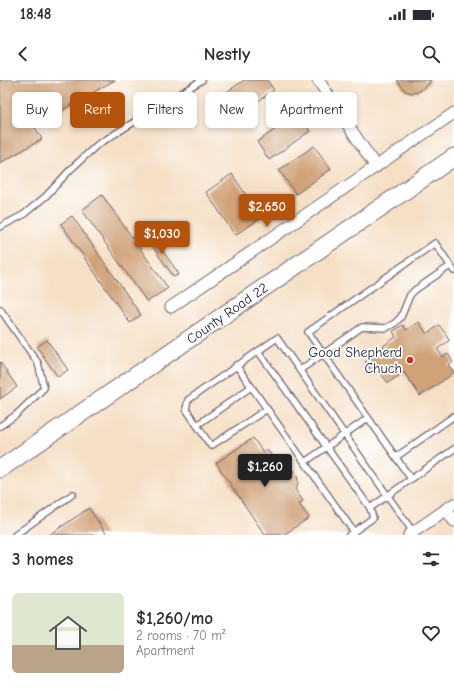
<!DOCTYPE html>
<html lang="en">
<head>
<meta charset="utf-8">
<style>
	body { margin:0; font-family:"Comic Neue",sans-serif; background:#f7f7f7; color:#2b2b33; height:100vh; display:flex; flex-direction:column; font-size:15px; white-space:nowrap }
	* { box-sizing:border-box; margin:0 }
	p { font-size:13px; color:#7c7c81 }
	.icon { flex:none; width:22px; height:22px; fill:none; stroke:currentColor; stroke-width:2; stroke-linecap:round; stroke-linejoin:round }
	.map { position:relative; height:455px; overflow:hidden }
	.details { display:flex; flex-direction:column; background:#fff; flex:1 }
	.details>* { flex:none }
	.guide { position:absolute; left:12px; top:12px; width:430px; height:36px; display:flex; gap:8px }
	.price { position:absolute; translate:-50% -34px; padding:0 9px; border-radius:4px; background:#b45309; color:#fff; font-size:13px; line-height:26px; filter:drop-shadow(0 1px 2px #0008) }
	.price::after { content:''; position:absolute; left:50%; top:24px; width:12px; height:9px; margin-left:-6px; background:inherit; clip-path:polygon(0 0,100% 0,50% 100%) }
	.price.active { background:#222; color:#fff }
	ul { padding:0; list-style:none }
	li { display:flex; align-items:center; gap:12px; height:100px; padding:0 12px }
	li+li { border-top:1px solid #e1e1e2 }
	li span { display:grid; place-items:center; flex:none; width:112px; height:80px; border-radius:6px; color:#555 }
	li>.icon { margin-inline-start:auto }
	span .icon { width:48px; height:48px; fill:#fffc; stroke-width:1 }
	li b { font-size:17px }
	h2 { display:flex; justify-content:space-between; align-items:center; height:48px; padding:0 12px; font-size:17px }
	.pill { padding:0 14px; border-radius:6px; background:#fff; box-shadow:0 2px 6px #0003; font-size:14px; line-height:36px }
	.pill.active { background:#b45309; color:#fff }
	.status { display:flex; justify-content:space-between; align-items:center; height:28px; padding:0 20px; background:#fff; direction:ltr }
	.status svg { height:11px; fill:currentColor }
	header { display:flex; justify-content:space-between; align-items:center; height:52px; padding:0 12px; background:#fff; font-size:18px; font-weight:700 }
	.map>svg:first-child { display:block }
	.building { fill:#cfa278 }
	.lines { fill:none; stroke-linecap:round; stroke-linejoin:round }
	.service-casing { stroke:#6c646c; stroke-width:8 }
	.minor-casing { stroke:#6c646c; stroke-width:13 }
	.primary-casing { stroke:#6c646c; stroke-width:19 }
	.service { stroke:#fff; stroke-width:5.5 }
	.minor { stroke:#fff; stroke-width:11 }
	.primary { stroke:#fff; stroke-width:17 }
	.poi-dot { fill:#c8321e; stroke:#fff; stroke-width:1.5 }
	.labels { text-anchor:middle; stroke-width:3.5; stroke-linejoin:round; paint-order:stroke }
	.street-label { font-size:14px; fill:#22223b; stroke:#fff }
	.poi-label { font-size:14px; fill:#22223b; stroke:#fff; text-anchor:end }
</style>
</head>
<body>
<div class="status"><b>18:48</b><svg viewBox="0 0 49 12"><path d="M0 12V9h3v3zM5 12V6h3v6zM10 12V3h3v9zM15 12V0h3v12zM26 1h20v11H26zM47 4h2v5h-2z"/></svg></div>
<header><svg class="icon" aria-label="back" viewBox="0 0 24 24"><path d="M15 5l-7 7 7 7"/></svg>Nestly<svg class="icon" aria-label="search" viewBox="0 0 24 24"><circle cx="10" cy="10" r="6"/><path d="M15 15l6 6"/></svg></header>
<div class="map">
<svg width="454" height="455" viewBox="0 0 454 455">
	<rect width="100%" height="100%" fill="#fff"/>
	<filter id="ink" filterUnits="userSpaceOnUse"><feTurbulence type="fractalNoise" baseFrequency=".025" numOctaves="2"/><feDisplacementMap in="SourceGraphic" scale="8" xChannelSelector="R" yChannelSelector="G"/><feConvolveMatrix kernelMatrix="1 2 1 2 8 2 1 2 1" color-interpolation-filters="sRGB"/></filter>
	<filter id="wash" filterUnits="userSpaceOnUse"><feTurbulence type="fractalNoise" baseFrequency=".012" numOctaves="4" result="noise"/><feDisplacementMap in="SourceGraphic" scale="16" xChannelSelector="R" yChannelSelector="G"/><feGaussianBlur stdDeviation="0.9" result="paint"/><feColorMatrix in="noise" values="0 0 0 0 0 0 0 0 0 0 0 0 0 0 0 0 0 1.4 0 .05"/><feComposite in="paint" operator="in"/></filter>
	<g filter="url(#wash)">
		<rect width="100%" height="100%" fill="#f5e0c6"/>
		<g id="blocks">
			<!-- building -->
			<g class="building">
				<path d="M0,0H115L34,46L42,59L0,83Z"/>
				<path d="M244,0H267L274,10L238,35L224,14Z"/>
				<path d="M397,0H431L428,5L418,12L412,13L405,11Z"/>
				<path d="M299,33L307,45H306L310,51L269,80L257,62Z"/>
				<path d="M314,66L331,89L296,114L279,90Z"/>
				<path d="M232,94L261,138L235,155L206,112Z"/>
				<path d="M102,115L168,208L147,222L82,130Z"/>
				<path d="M72,136L141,235L130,243L61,144Z"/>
				<path d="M150,153L179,194L174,197L145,156Z"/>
				<path d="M419,242L427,254L439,245L450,260L437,269L443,277L448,274L453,282L448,285L454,293L420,316L404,292L388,303L379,291L374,294L365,282L385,269L383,266L396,257L393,251L403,245L406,250Z"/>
				<path d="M47,260L68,290L58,297L37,267Z"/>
				<path d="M0,282L17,307L0,319Z"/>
				<path d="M253,358L263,372L267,369L275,381L278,380L284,381L292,387L297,396L298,401L297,408L295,409L303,421L299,424L309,438L283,455H265L216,383Z"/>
				<path d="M89,428L107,455H49Z"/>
			</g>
		</g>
	</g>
	<g filter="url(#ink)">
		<use href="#blocks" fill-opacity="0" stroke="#6c646c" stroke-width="1"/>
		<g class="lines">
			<!-- service casing -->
			<g class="service-casing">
				<g id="service">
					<path d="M0,147L23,135L46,116L71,89L97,65L202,0"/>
					<path d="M0,229L38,283L44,308L16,335L0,346"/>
					<path d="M258,271L370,428"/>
					<path d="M236,285L354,452"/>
					<path d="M300,290L362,247L386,248L395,243L401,237L410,215L415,210L450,186"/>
					<path d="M267,329L211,366L186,329L188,320L277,258L413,452"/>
					<path d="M197,345L251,307"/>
					<path d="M396,377L454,336"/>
					<path d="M305,382L368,338"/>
					<path d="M411,399L308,252L435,163L454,191"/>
					<path d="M15,455L73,414"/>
					<path d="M349,455L373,438L370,428L454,369"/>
				</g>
			</g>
			<!-- minor casing -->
			<g class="minor-casing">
				<g id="minor">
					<path d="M318,0L376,87"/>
					<path d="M171,227L454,33"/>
					<path d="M446,429L454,441"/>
					<path d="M409,455L454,424"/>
				</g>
			</g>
			<!-- primary casing -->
			<g class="primary-casing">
				<path id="primary" d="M0,389L454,77"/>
			</g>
			<!-- service -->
			<use href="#service" class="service"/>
			<!-- minor -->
			<use href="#minor" class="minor"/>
			<!-- primary -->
			<use href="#primary" class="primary"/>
		</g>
	</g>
	<!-- markers -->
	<circle class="poi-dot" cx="410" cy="280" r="4"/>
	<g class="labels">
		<!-- street labels -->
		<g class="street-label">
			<text transform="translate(227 233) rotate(-35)" y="5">County Road 22</text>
		</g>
		<!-- poi labels -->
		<g class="poi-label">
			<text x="402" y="277">Good Shepherd<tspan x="402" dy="16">Chuch</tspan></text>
		</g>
	</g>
</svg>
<b class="price" style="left:267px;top:148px">$2,650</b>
<b class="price" style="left:162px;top:175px">$1,030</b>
<b class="price active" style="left:265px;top:408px">$1,260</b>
<div class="guide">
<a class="pill">Buy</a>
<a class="pill active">Rent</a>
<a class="pill">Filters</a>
<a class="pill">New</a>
<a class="pill">Apartment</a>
</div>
</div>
<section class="details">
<h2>3 homes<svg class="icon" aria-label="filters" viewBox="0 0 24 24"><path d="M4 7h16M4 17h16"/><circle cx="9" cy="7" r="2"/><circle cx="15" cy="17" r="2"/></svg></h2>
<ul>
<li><span style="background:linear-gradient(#dfe7d0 65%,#b9a48a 0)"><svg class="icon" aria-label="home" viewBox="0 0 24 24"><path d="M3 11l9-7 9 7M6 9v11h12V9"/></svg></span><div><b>$1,260/mo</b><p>2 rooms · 70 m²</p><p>Apartment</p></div><svg class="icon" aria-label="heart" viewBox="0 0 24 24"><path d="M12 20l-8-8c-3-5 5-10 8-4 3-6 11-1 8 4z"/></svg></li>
</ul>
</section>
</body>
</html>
